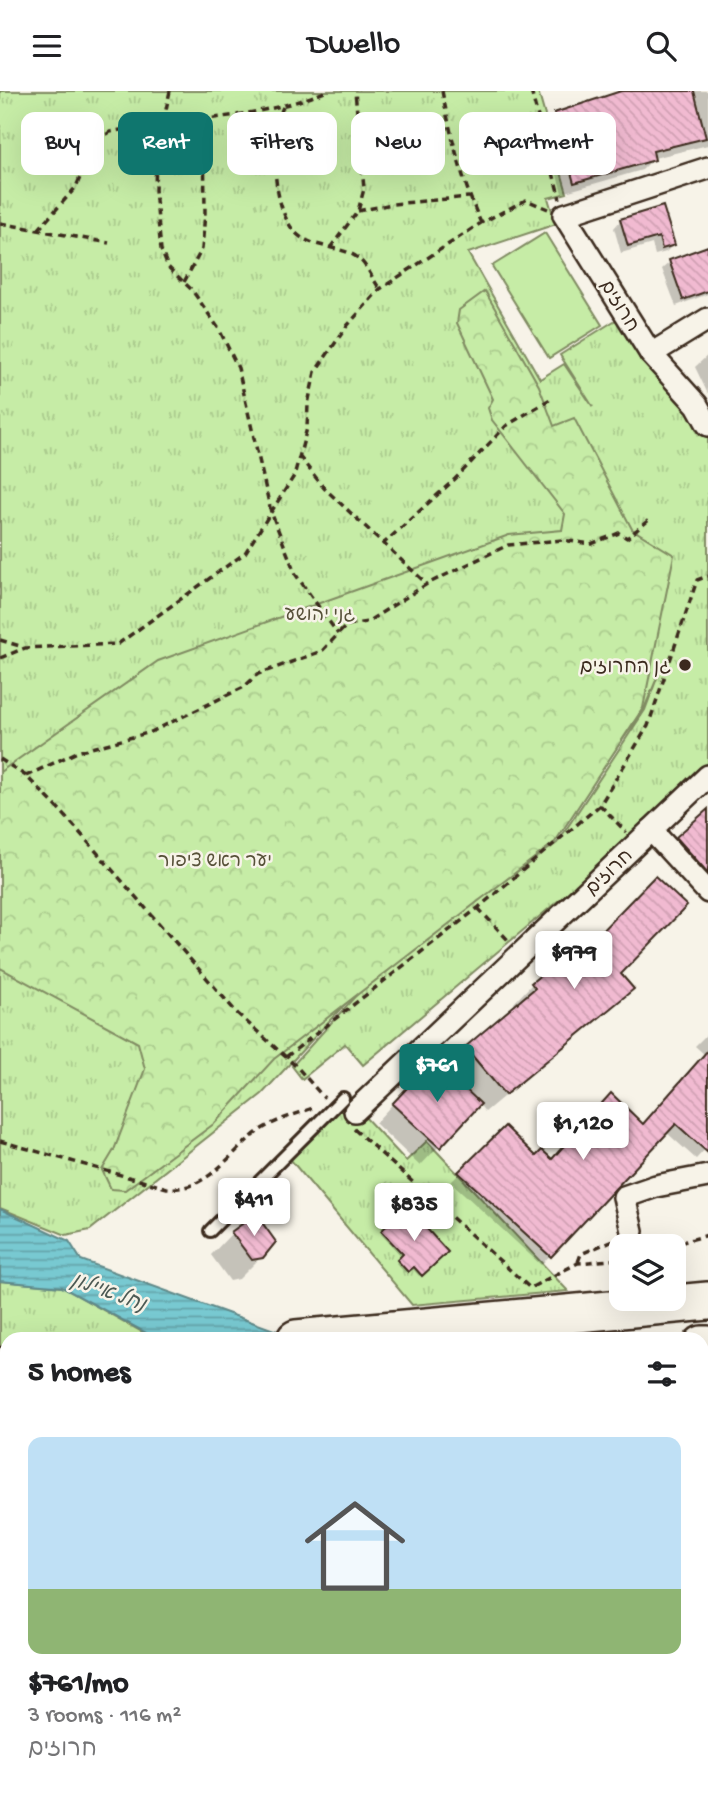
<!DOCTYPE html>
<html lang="en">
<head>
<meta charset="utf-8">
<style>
	body { margin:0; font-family:"Gochi Hand","Playpen Sans Hebrew",sans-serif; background:#f6f6f6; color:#202124; height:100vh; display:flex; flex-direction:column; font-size:26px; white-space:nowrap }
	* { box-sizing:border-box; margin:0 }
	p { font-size:23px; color:#757577 }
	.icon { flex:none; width:38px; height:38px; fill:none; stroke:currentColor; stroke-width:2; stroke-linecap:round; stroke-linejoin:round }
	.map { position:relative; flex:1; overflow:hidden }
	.panel { position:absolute; left:0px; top:1241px; width:709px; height:471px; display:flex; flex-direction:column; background:#fff; border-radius:21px 21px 0 0; box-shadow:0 7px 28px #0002 }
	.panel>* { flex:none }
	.banner { position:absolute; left:21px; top:21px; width:667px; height:63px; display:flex; gap:14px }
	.fabs { position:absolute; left:609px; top:1143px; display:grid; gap:14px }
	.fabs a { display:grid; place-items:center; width:77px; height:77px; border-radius:14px; background:#fff; box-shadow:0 7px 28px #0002; font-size:35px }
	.price { position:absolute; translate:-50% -60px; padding:0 16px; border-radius:7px; background:#fff; color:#222; font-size:23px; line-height:46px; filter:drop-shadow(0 2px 4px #0008) }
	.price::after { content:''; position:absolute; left:50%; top:42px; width:21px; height:16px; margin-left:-10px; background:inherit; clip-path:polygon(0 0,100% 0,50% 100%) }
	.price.current { background:#0f766e; color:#fff }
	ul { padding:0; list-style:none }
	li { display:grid; align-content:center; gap:14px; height:371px; padding:0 28px }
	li+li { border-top:2px solid #e0e0e0 }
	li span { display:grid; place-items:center; height:217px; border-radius:14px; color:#555 }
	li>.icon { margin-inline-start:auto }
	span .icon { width:126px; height:126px; fill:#fffc; stroke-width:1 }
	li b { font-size:30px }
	h2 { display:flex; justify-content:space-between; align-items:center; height:84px; padding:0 28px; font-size:30px }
	.chip { padding:0 24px; border-radius:14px; background:#fff; box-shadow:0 7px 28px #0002; font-size:24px; line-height:63px }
	.chip.current { background:#0f766e; color:#fff }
	header { display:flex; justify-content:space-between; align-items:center; height:91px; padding:0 28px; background:#fff; font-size:32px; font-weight:600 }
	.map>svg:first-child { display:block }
	.grass { fill:url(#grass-tufts); stroke:#808b62; stroke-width:2 }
	.forest { fill:url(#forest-crowns); stroke:#808b62; stroke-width:2 }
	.pitch { fill:#c6eca6; stroke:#808b62; stroke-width:2 }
	.water { fill:url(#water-rules); stroke:#608989; stroke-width:2 }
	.shadow { fill:#0003 }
	.building { fill:url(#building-back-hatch); stroke:#3b2a1e; stroke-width:2 }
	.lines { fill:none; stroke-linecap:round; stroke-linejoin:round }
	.service-casing { stroke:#3b2a1e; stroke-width:16 }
	.minor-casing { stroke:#3b2a1e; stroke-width:26 }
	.motorway-casing { stroke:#3b2a1e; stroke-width:42 }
	.path { stroke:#3b2a1e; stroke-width:3.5; stroke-dasharray:7 5; stroke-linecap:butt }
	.service { stroke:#f7f3e8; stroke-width:10 }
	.minor { stroke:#f7f3e8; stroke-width:21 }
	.motorway { stroke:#f7f3e8; stroke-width:37 }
	.rail-casing { stroke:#3b2a1e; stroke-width:8 }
	.rail { stroke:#f7f3e8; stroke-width:5; stroke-dasharray:16; stroke-linecap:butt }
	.poi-dot { fill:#3b2a1e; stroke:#f7f3e8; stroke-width:2.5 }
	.labels { text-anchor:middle; stroke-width:5; stroke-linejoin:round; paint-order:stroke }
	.street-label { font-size:19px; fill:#3b2a1e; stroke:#f7f3e8 }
	.park-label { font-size:19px; fill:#575139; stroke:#f7f3e8 }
	.poi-label { font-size:19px; fill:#3b2a1e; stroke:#f7f3e8; text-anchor:end }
	.water-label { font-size:21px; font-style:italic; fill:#4d5a54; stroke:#f7f3e8 }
</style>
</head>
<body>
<header><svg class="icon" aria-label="menu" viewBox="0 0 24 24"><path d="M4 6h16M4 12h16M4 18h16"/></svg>Dwello<svg class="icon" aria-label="search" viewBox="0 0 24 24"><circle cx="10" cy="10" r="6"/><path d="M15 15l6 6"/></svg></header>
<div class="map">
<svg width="708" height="1711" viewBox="0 0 708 1711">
	<defs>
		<pattern id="grass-tufts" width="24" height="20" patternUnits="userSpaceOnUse" patternTransform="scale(1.75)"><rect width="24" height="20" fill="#c6eca6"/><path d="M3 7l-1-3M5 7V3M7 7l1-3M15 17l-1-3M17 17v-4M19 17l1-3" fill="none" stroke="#abcb8e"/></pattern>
		<pattern id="forest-crowns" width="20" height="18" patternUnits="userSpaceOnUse" patternTransform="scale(1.75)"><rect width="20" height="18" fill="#c6eca6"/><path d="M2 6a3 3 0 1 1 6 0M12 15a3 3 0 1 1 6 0" fill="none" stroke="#abcb8e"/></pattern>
		<pattern id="water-rules" width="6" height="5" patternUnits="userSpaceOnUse" patternTransform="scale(1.75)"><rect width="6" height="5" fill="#78c9d1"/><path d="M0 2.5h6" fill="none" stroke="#64a3a9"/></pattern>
		<pattern id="building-back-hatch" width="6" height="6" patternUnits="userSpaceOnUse" patternTransform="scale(1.75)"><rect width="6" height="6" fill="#f1bad1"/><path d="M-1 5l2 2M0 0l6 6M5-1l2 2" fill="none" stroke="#d0a0b3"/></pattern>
	</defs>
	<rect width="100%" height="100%" fill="#f7f3e8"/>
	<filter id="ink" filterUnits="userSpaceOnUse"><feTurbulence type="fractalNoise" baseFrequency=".0143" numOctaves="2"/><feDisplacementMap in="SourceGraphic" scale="14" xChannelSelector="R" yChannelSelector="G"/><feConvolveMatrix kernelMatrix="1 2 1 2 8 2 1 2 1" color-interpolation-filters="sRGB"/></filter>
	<g filter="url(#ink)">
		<!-- grass -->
		<g class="grass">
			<path d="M0,0H538L567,102L548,107L556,133L468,162L540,288L564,273L593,316L560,264L622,225L694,320L708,346V675L647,735L363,974L345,953L302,988L292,975L379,879L557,752L645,619L657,587L644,618L552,749L378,877L262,1003L90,1139L66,1144L0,1117Z"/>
			<path d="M348,1008L406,1070L427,1050L568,1200L412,1214L285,1062Z"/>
			<path d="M0,1190L62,1196L149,1245L7,1248V1259L0,1260Z"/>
			<rect x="0" y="1325" width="7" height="41"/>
			<path d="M708,1508V1558H702V1509Z"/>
			<rect x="0" y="1531" width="7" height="84"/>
			<path d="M0,1657L7,1658V1704L102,1705L100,1711H0Z"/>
		</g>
		<!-- forest -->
		<path class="forest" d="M485,200L539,295L554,335L574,327L632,438L674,464L643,617L555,751L274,968L215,1032L125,1099L111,1098L102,1079L114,1059L145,978L138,952L0,877V681L158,570L509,444L562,439L565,423L492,329L488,317L493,308L457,232L459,219Z"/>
		<!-- pitch -->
		<path class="pitch" d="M545,142L602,234L549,267L492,175Z"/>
		<!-- water -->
		<g class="water">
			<path d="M0,1118L69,1150L81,1169L299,1248H157L62,1196L0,1190Z"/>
			<path d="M702,1322H708V1365L702,1366Z"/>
		</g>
		<!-- shadow -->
		<g class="shadow">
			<path d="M629,0H708V54L654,67L642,79L562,102L543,35L555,24Z"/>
			<path d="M662,117L673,154L666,161L655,164L652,153L621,162L614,137L621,129Z"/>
			<path d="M708,157V203L676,215L662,178L670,171Z"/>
			<path d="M708,264V303L695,276Z"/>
			<path d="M708,718V807L664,760Z"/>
			<path d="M532,893L632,898L485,1021L479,1013L420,1075L375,1032L415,989L462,998L464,996L447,976L516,915L514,912Z"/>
			<path d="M708,942V1055L696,1068L666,1041L541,1174L451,1091L505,1038L536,1067L551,1070L643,1035L705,964L695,955Z"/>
			<path d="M407,1118L445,1161L419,1185L411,1176L405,1182L396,1172L402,1166L381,1143Z"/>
			<path d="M232,1142L261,1166L239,1188L230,1190L211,1164Z"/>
			<path d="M702,1576H708V1711H667V1704H702Z"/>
			<path d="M35,1704H54L56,1711H18Z"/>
			<path d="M115,1704H178L179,1711H116Z"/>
		</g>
		<!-- building -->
		<g class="building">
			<path d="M621,0H694L706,47L653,60L655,69L574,92L554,22Z"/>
			<path d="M663,115L675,154L662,158L659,146L628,155L620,128Z"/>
			<path d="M708,155V200L683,209L669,169Z"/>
			<path d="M708,718V782L676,746Z"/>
			<path d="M655,785L687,815L621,883L634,898L505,1004L465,956L535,897L531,892L589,844L593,849Z"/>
			<path d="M708,959V1062L676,1033L551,1166L458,1081L505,1035L536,1065L542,1059L552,1068L611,1002L643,1033Z"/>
			<path d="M434,968L481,1013L440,1057L392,1013Z"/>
			<path d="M407,1116L448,1161L422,1185L414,1176L408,1181L397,1169L403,1163L381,1140Z"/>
			<path d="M256,1123L276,1151L263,1167L252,1169L231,1141Z"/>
		</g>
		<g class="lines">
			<!-- service casing -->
			<g class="service-casing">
				<path id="service" d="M210,1140L343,1007"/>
			</g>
			<!-- minor casing -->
			<g class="minor-casing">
				<g id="minor">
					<path d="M708,77L564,124L651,263L697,314L708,334"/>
					<path d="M651,263L708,228"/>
					<path d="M651,739L708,801"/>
					<path d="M355,1020L708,685"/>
					<path d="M632,1140L624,1106L656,1095L708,1085"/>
					<path d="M0,1644H7"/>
					<path d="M236,1704L237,1711"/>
					<path d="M413,1704L436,1711"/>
				</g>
			</g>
			<!-- motorway casing -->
			<g class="motorway-casing">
				<g id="motorway">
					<path d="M296,1248L708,1210"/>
					<path d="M702,1254H708"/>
					<path d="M0,1276L7,1275"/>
					<path d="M0,1306L7,1305"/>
					<path d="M702,1455L708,1454"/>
					<path d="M0,1486H7"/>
				</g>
			</g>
			<!-- path -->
			<g class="path">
				<path d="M170,0L156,65L155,99L161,159L168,176L192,199L219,238L238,277L271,421L296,484L338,543"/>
				<path d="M442,0C451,46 462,90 481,132"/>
				<path d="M531,0L560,108"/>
				<path d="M283,16C269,46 271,128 302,147C318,157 344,156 358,167C367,174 373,189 380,198"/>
				<path d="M358,120L392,113L469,106"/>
				<path d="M0,132L109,152"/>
				<path d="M38,139L76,96L95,51L110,41C186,26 250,31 327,0"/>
				<path d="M330,157L358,120L364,98L355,0"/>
				<path d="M184,191L202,158L205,122L204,30"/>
				<path d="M299,365L324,397L427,493"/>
				<path d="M382,454L455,388L506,335L552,307"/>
				<path d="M0,549L23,556"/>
				<path d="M0,567L25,557L118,553L245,462L294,385L307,337L308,313L315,281L347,235L380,198L481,132L526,109L548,118"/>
				<path d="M0,668L26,685L60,719L238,923L298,977L324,1007"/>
				<path d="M26,685L77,661L151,641L244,596L258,583L322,560L347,534L367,531L427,493L508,454L562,449L591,453L619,442L627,447L650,428"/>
				<path d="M600,714L626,741"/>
				<path d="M478,817L508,849"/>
				<path d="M286,966L478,817L600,714L648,635L697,489L708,485"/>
				<path d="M354,1038L530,1197L578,1172L621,1168"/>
				<path d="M0,1050L167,1097C210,1101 230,1059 262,1038C277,1029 296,1023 313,1017"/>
				<path d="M668,1155L708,1144"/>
				<path d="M578,1171L581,1163L618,1147"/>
				<path d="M0,1600H7"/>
				<path d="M310,1704L337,1711"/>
			</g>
			<!-- service -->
			<use href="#service" class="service"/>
			<!-- minor -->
			<use href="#minor" class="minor"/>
			<!-- motorway -->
			<use href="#motorway" class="motorway"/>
			<!-- rail casing -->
			<g class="rail-casing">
				<g id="rail">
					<path d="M702,1383L708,1382"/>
					<path d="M702,1395H708"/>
					<path d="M702,1407H708"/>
					<path d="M0,1417L7,1416"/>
					<path d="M702,1419H708"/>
					<path d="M0,1428H7"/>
					<path d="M0,1441L7,1440"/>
					<path d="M0,1453L7,1452"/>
				</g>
			</g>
			<!-- rail -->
			<use href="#rail" class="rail"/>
		</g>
	</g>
	<!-- markers -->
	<circle class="poi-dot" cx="685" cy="574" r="7"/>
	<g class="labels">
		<!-- street labels -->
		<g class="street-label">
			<text transform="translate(621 214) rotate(58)" y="7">חרוזים</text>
			<text transform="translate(608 780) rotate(-44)" y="7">חרוזים</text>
		</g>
		<!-- park labels -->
		<g class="park-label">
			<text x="320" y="529">גני יהושע</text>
			<text x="215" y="775">יער ראש ציפור</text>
		</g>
		<!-- poi labels -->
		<g class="poi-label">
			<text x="671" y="581">גן החרוזים</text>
		</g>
		<!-- water labels -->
		<g class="water-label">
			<text transform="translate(109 1200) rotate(20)" y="7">נחל איילון</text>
		</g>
	</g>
</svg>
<div class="fabs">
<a><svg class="icon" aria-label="layers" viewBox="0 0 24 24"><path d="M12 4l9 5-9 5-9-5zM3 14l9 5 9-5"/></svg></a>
</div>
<b class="price" style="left:574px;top:900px">$979</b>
<b class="price current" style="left:437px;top:1013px">$761</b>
<b class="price" style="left:583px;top:1071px">$1,120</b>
<b class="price" style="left:254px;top:1147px">$411</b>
<b class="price" style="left:414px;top:1152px">$835</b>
<div class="banner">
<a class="chip">Buy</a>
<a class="chip current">Rent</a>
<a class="chip">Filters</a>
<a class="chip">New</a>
<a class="chip">Apartment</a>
</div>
<section class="panel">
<h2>5 homes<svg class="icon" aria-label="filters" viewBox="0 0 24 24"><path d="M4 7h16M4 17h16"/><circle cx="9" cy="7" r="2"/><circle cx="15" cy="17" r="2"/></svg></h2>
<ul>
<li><span style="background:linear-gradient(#bfe0f5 70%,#8fb573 0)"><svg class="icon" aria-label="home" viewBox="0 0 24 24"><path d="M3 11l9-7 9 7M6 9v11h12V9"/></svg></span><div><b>$761/mo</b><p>3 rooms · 116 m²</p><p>חרוזים</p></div></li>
</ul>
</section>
</div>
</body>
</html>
